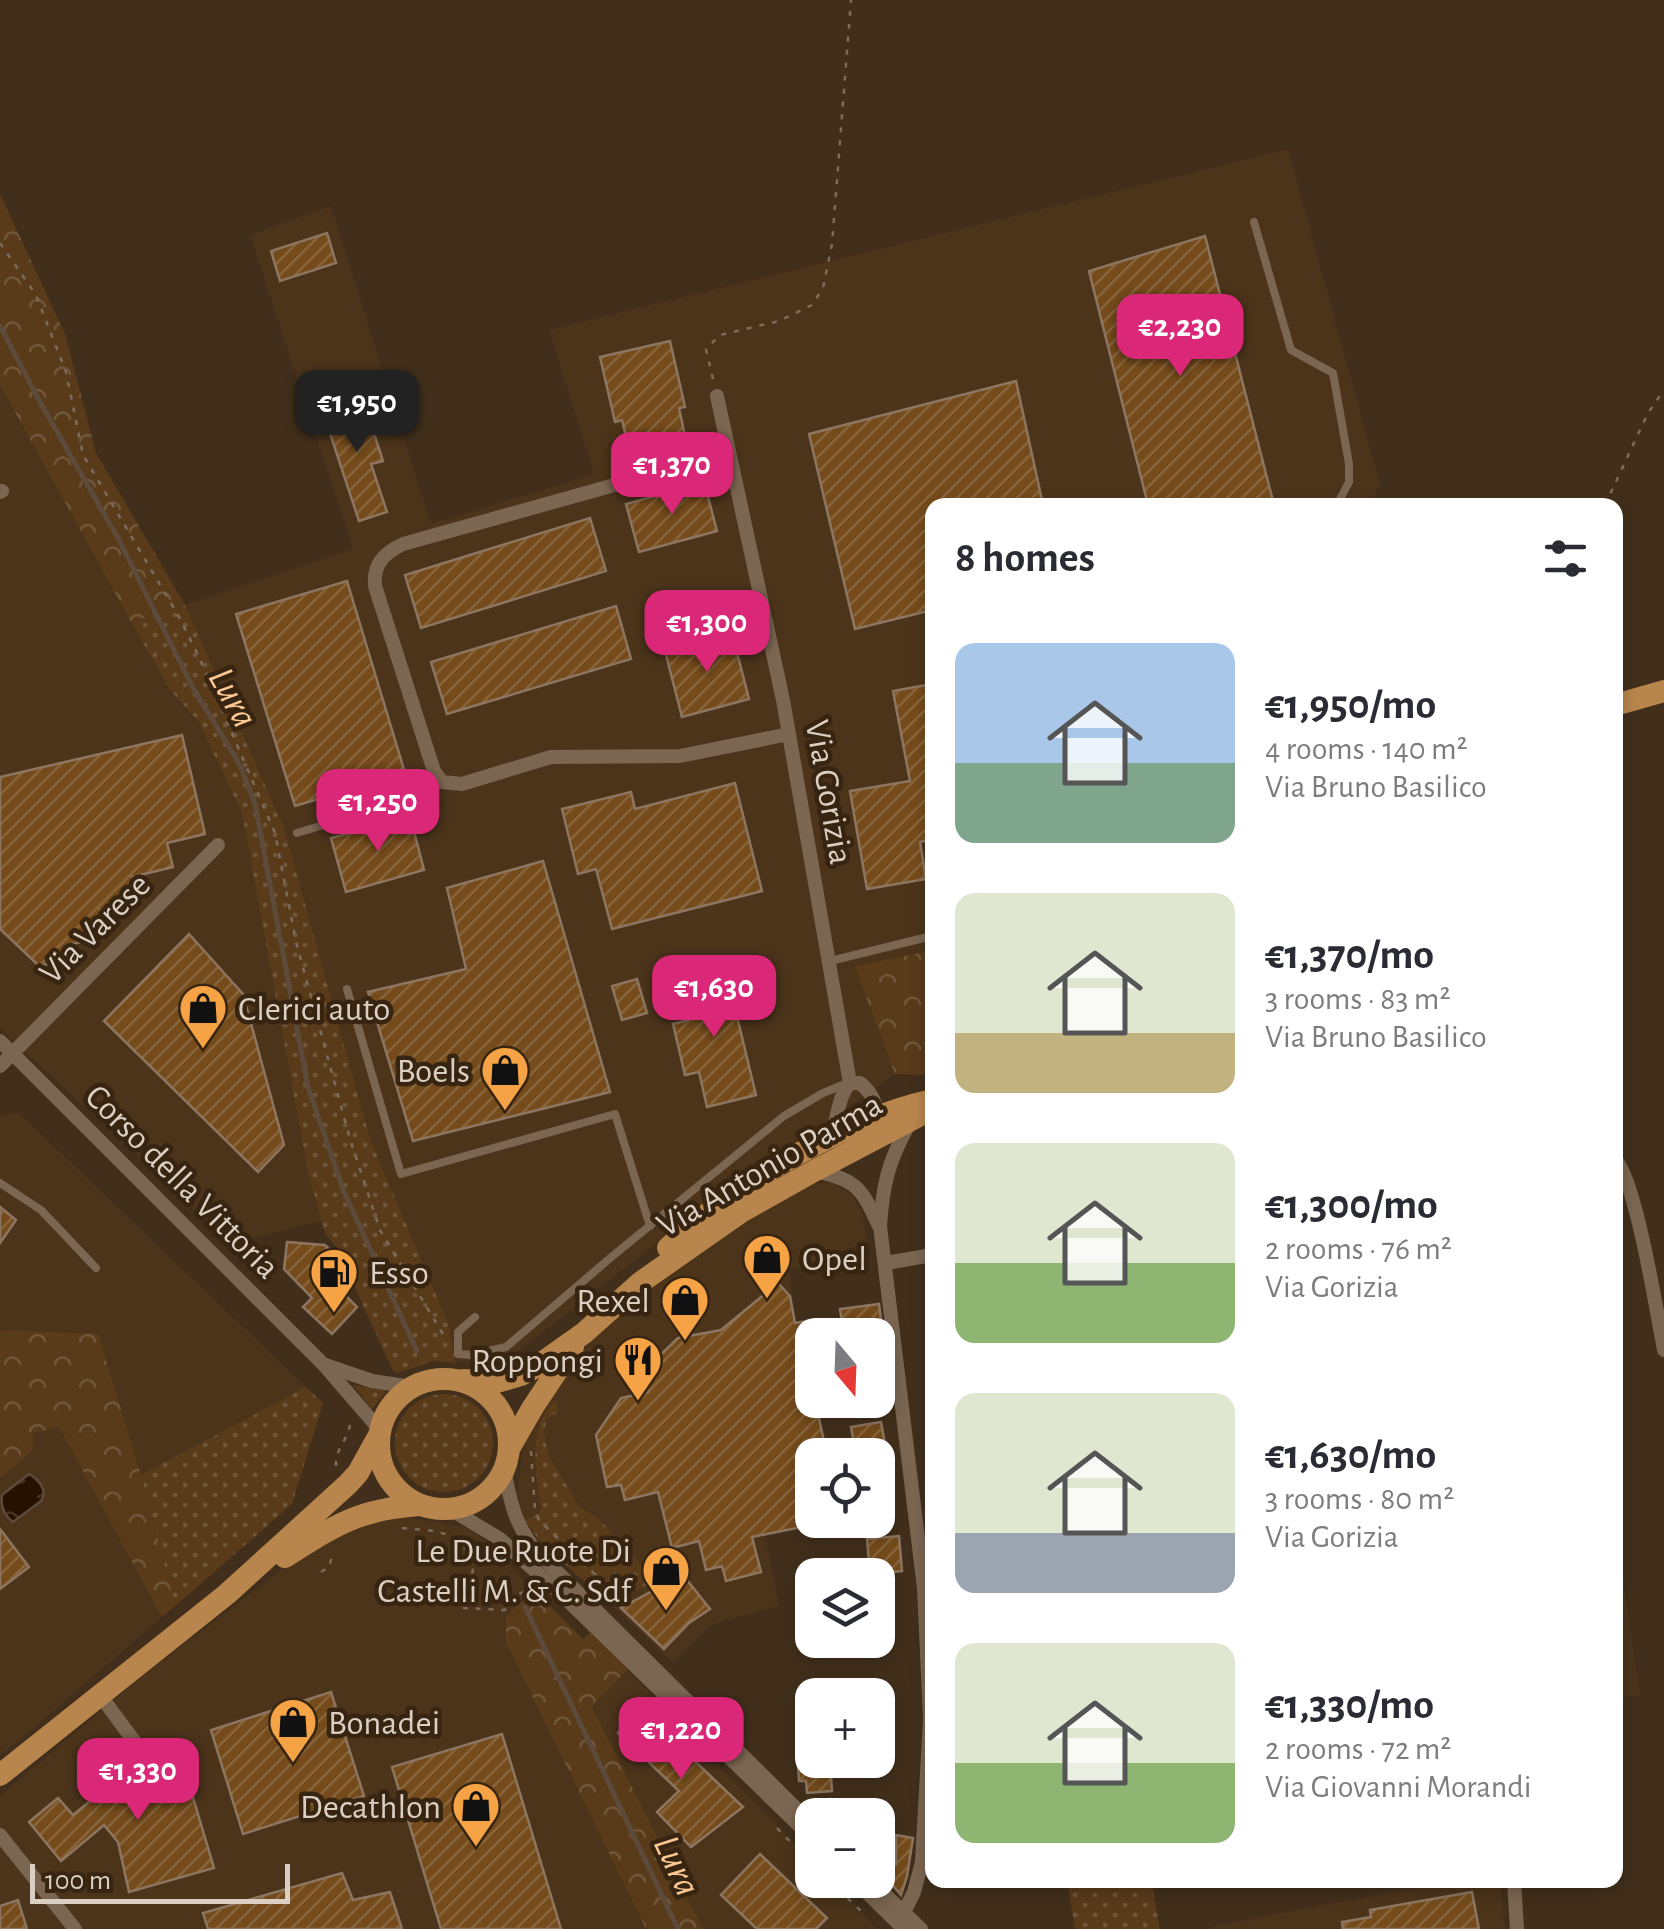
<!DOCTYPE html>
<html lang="en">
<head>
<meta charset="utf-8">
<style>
	body { margin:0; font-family:"Alegreya Sans",sans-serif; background:#f7f7f7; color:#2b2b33; height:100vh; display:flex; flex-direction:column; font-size:38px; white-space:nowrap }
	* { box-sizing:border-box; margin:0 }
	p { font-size:32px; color:#7c7c81 }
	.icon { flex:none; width:55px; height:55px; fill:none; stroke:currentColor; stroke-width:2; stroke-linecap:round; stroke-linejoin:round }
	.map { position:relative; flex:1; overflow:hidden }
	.side { position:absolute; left:925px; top:498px; width:698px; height:1390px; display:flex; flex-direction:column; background:#fff; border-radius:20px; box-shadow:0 5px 15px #0003 }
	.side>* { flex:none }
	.needle { width:65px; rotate:161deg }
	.tools { position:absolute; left:795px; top:1318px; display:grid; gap:20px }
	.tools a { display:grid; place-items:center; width:100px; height:100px; border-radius:20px; background:#fff; box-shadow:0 5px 15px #0003; font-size:50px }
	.scale { position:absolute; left:30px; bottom:25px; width:260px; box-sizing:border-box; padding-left:10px; border:5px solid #dbcfc3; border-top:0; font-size:28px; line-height:35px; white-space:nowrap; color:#dbcfc3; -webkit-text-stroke:8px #372511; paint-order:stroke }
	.price { position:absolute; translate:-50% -85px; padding:0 22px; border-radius:20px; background:#db2777; color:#fff; font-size:32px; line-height:65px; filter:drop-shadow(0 2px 5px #0008) }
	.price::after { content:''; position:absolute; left:50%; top:60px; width:30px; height:22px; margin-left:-15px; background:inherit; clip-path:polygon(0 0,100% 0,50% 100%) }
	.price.active { background:#222; color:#fff }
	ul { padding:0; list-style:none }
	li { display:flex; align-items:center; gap:30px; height:250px; padding:0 30px }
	li span { display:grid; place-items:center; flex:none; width:280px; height:200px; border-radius:20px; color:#555 }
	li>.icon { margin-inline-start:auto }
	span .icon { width:120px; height:120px; fill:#fffc; stroke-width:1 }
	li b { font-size:42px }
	h2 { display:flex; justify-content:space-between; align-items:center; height:120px; padding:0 30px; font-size:42px }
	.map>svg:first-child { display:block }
	.built { fill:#4c341b }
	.grass { fill:url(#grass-dots) }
	.forest { fill:url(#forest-crowns) }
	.water { fill:url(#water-ripples); stroke:#5c4a3a; stroke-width:2.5 }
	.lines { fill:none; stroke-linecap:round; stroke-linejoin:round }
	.stream { stroke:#5c4a3a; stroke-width:5 }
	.building { fill:url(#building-hatch); stroke:#8c7661; stroke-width:2.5 }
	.path { stroke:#7c6c5b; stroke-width:2.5; stroke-dasharray:5 8; stroke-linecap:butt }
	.service { stroke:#7b6651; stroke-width:8 }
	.minor { stroke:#7b6651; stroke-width:14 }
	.primary { stroke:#b8854c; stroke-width:22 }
	.labels { text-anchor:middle; stroke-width:9; stroke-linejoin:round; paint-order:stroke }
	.street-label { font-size:35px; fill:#dbcfc3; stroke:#372511 }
	.poi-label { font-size:35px; fill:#dbcfc3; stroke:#372511; text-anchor:end }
	.water-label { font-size:38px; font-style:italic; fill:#fcc792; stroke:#372511 }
</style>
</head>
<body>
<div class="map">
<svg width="1664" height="1929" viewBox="0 0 1664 1929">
	<defs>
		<pattern id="grass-dots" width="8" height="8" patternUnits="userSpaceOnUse" patternTransform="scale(2.5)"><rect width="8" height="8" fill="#593b1a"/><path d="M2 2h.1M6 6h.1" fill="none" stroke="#70563a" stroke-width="1.8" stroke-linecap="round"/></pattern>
		<pattern id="forest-crowns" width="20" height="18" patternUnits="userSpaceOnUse" patternTransform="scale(2.5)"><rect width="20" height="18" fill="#593b1a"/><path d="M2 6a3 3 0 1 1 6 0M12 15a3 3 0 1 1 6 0" fill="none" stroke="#70563a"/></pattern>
		<pattern id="water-ripples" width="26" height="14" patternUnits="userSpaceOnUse" patternTransform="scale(2.5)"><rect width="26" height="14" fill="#261100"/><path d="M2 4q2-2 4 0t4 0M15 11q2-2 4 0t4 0" fill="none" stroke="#453324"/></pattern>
		<pattern id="building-hatch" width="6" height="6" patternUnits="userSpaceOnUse" patternTransform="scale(2.5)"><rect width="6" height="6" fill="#754b1b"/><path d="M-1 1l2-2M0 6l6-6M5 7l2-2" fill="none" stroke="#88643a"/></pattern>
	</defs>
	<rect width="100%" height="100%" fill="#412f1b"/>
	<!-- built -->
	<g class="built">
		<path d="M1288,149L1380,484L1372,505H932V1075L895,1074L680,1225L513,1355L455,1363L449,1325L370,1139L185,605L353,549L250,235L331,206L431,524L594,474L549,330Z"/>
		<path d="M0,385L169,690L198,721L242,813L308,1172L322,1221L231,1244L0,1028Z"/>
		<path d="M18,1112L323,1403L292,1504L33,1729L0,1755V1116Z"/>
		<path d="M832,1182L853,1196L862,1211L867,1242L789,1270L795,1323L808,1321L812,1344V1376L809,1377L812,1400H815L827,1455H812V1470L755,1483L779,1606L710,1625L673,1663L588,1583L541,1543L525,1520L517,1492L526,1432L544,1399L590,1342L613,1320L702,1245L810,1184Z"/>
		<path d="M403,1517L471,1528L539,1595L528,1596L506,1643L646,1929H0V1796L145,1674L304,1553L336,1532Z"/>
		<path d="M1615,1521L1640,1695L1615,1699Z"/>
		<path d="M627,1670L812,1862V1880H830L877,1929H703L592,1705Z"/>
		<path d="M1478,1880H1500L1505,1929H1213V1926L1399,1891Z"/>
	</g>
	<!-- grass -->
	<g class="grass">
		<path d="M185,605L284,828L370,1139L449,1325L455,1363L433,1361L397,1373L392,1369L347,1270V1261L325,1233L308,1172L242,813L198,721L170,690L131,622Z"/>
		<path d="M353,1385L384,1390L385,1393L372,1409Z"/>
		<path d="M306,1387L323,1403L292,1504L175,1606L141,1475Z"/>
		<circle cx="444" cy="1443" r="49"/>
		<path d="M556,1400L558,1412L547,1419L544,1432L548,1454L579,1506L601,1521L655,1581L610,1604L541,1543L525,1520L535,1516L542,1508C535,1474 527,1426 556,1400Z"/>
		<path d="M1067,1880H1151L1160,1929H1075Z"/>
	</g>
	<!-- forest -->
	<g class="forest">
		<path d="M0,194L65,334L96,453L185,605L131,622L0,385Z"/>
		<path d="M932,950V1075L895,1074L855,967Z"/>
		<path d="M0,1330L98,1334L141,1475L175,1606L162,1617L59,1427L33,1433V1450L0,1478Z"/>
		<path d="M539,1595L583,1639L592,1632L628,1669L592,1706L703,1929H646L506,1643V1617C517,1605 523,1597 539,1595Z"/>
	</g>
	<!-- water -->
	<path class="water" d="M29,1474C39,1480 48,1490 41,1501L13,1522C4,1515 0,1507 2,1495Z"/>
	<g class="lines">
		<!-- stream -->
		<g class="stream">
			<path d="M0,326L40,402L119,540L193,688L240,765L255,804L308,1087L344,1192L417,1351"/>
			<path d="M525,1607L678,1929"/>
		</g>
	</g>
	<!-- building -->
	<g class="building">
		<path d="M327,233L336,263L280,281L271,251Z"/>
		<path d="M1205,236L1274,505H1148L1089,271Z"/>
		<path d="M670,341L685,407L679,408L685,436L629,449L622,420L615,422L600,357Z"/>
		<path d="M1016,381L1043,505H932V610L855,629L809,434Z"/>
		<path d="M362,396L383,461L371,464L387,512L359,521L322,409Z"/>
		<path d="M704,482L717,531L639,552L626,504Z"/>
		<path d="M590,518L606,571L421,628L405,575Z"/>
		<path d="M347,581L405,773L295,806L236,614Z"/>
		<path d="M616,606L631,659L447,714L431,662Z"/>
		<path d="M716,637L718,641L733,637L749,699L682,717L665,651Z"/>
		<path d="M932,684V839L920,842L926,879L867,889L850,791L910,781L893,691Z"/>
		<path d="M182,735L205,834L167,843L173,867L132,877L138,901L100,910L106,936L68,945L71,959L39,966L0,929V777Z"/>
		<path d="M735,783L762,891L612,929L596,869L578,874L562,809L631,792L635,809Z"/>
		<path d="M410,816L424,870L346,892L331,838Z"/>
		<path d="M543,861L610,1092L413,1141L368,992L466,969L447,888Z"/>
		<path d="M189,934L243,994L284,1145L258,1172L104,1021Z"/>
		<path d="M725,967L756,1095L707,1107L699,1072L685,1075L673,1024L693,1019L683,977Z"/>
		<path d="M637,979L647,1013L622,1020L612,986Z"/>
		<path d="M0,1207L16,1220L0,1243Z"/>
		<path d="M287,1242L325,1245L346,1266L331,1281L357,1307L332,1334L303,1307L312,1298L284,1269Z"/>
		<path d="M778,1283L790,1296L795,1323L808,1321L812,1344V1376H809L812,1400H815L827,1455H812V1525L752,1537L761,1572L726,1581L722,1566L706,1570L699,1541L672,1548L658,1492L625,1500L621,1485L607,1487L596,1435L621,1398L648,1392L644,1375L649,1374L648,1367L678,1338L721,1330Z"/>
		<path d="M879,1304L883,1335H844L840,1309Z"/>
		<path d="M881,1422L887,1455H856L851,1427Z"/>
		<path d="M0,1529L29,1567L0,1589Z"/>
		<path d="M899,1536L902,1571L870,1574L867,1539Z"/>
		<path d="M678,1577L687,1580L710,1609L689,1623L664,1649L621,1608Z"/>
		<path d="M331,1692L364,1796L243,1834L211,1730Z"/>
		<path d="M640,1709L743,1807L691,1847L657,1812L679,1791L618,1733Z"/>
		<path d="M502,1734L561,1929H441L392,1767Z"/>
		<path d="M160,1744L186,1774L214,1868L129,1892L118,1842L104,1825L61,1861L29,1822L58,1798L73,1815Z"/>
		<path d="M830,1763L832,1791L807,1793L806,1781H799L798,1765Z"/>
		<path d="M830,1799L846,1815H818L816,1813Z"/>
		<path d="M896,1835L913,1838L907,1876L901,1895L878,1868V1846L896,1864Z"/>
		<path d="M760,1854L827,1918L816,1929H757L721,1895Z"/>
		<path d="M342,1873L353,1900L390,1892L402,1929H208L203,1913Z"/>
		<path d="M1472,1892L1479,1929H1343L1342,1922L1371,1917L1370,1910Z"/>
		<path d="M18,1900L27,1929H0V1906Z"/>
	</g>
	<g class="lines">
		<!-- path -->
		<g class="path">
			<path d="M0,243L36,295L66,372L83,455L178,615L199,657L275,833L296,942L350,1139L380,1230L446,1339"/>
			<path d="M713,379L706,349L720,335L779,321L812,305L823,288L832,244L851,0"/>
			<path d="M1605,505L1648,413L1664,390"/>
			<path d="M531,1451L535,1510L539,1520L611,1590L606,1595"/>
			<path d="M336,1466C335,1448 349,1439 350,1423"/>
			<path d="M402,1528C428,1531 452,1528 468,1552C472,1558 473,1560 473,1567C472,1580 467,1595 464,1608L505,1610L513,1597L529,1589"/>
			<path d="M475,1564L482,1561L483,1547"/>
			<path d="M321,1572L329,1567L333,1553"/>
			<path d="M777,1828L812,1864"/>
			<path d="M829,1880L864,1914"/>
		</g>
		<!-- service -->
		<g class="service">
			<path d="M1254,222L1291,350L1333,373L1349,464V482L1337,505"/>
			<path d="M297,833L422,795L442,782"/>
			<path d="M830,961L932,936"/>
			<path d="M347,989L401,1174L615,1114L650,1226"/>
			<path d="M0,1183L41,1210L96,1268"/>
			<path d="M475,1317L458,1332V1354L471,1355L506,1347L615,1254L784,1116L823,1093L845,1084"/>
		</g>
		<!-- minor -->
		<g class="minor">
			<path d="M717,396L783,700L850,1083C837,1097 839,1119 830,1136"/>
			<path d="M729,453L403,544C384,553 373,564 375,586L434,771L442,782L462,784L551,757L680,756L789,734"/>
			<path d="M0,492L2,491"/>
			<path d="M0,1041L324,1365L380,1430"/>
			<path d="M0,1066L218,845"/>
			<path d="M850,1083H860C872,1093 880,1106 873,1121"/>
			<path d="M1615,1159C1636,1180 1657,1314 1664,1350"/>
			<path d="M818,1172C857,1179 863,1191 879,1226"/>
			<path d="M886,1263L932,1255"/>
			<path d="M325,1365L372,1381L412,1387"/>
			<path d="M504,1470C511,1504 515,1525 537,1552L812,1824"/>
			<path d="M450,1509L500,1539L561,1594L812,1838"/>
			<path d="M100,1695L134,1741L108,1761"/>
			<path d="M0,1835L75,1929"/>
			<path d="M854,1880L904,1929"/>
			<path d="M870,1880L921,1929"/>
			<path d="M1514,1880L1517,1929"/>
			<path d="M904,1912L914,1892L922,1862L930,1719L924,1588L880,1226C883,1184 888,1162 909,1124"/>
		</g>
		<!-- primary -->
		<g class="primary">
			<path d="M1615,705L1664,691"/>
			<path d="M668,1248C736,1184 841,1121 932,1100"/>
			<circle cx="444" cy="1444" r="65"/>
			<path d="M463,1380L497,1382L521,1375L536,1367L584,1333L641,1282L741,1212L814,1171L932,1109"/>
			<path d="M510,1447L533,1407L573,1347"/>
			<path d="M285,1557C335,1525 359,1509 420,1505"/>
			<path d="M0,1775L227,1594L348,1484L358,1473L379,1435"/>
		</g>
	</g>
	<!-- icons -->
	<defs>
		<g id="shop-pin" transform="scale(2.5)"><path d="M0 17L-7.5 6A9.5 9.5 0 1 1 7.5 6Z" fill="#f5a345" stroke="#372511"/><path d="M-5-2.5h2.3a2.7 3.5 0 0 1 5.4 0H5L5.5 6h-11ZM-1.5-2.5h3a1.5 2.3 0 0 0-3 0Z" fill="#111"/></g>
		<g id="fuel-pin" transform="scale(2.5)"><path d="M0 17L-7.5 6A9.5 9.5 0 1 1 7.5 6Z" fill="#f5a345" stroke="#372511"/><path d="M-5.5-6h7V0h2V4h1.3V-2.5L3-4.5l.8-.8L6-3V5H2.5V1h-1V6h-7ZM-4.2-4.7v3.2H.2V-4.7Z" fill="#111"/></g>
		<g id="restaurant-pin" transform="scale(2.5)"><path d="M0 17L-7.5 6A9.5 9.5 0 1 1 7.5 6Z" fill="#f5a345" stroke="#372511"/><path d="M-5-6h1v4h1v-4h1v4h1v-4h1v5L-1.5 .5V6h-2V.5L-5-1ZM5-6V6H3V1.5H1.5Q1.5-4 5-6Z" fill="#111"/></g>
	</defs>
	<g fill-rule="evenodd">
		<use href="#shop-pin" x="203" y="1008"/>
		<use href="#shop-pin" x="505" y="1070"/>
		<use href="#shop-pin" x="767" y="1258"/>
		<use href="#fuel-pin" x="334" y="1272"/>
		<use href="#shop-pin" x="685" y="1300"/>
		<use href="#restaurant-pin" x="638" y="1360"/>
		<use href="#shop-pin" x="666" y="1570"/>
		<use href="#shop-pin" x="293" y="1722"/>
		<use href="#shop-pin" x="476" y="1806"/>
	</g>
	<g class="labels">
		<!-- street labels -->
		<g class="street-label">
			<text transform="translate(830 792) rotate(80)" y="12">Via Gorizia</text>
			<text transform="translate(94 928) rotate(-45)" y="12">Via Varese</text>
			<text transform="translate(769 1164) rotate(-30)" y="12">Via Antonio Parma</text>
			<text transform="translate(183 1181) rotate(45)" y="12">Corso della Vittoria</text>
		</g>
		<!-- poi labels -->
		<g class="poi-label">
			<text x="238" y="1020" text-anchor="start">Clerici auto</text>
			<text x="470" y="1082">Boels</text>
			<text x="802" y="1270" text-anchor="start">Opel</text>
			<text x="369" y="1284" text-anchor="start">Esso</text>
			<text x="650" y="1312">Rexel</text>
			<text x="603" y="1372">Roppongi</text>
			<text x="631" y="1562">Le Due Ruote Di<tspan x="631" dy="40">Castelli M. &amp; C. Sdf</tspan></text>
			<text x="328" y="1734" text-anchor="start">Bonadei</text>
			<text x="441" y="1818">Decathlon</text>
		</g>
		<!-- water labels -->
		<g class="water-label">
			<text transform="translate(234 697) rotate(61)" y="13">Lura</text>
			<text transform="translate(678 1865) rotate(65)" y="13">Lura</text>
		</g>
	</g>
</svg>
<div class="tools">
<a><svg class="needle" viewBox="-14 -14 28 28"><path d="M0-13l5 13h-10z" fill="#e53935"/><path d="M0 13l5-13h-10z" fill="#7c7c81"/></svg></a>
<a><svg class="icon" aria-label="locate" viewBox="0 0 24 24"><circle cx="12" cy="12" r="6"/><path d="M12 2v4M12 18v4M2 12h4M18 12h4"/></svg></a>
<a><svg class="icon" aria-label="layers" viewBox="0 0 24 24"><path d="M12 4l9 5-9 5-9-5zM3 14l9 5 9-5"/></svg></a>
<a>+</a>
<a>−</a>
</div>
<div class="scale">100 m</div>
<b class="price" style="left:1180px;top:379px">€2,230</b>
<b class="price active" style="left:357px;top:455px">€1,950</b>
<b class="price" style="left:672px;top:517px">€1,370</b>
<b class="price" style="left:707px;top:675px">€1,300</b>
<b class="price" style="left:378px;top:854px">€1,250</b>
<b class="price" style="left:714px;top:1040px">€1,630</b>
<b class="price" style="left:681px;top:1782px">€1,220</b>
<b class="price" style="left:138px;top:1823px">€1,330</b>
<section class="side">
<h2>8 homes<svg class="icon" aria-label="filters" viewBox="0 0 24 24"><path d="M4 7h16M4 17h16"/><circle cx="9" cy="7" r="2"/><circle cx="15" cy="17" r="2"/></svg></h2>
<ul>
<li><span style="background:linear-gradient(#a9c7e8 60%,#7fa58c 0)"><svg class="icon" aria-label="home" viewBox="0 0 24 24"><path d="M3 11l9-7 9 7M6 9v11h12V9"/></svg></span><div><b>€1,950/mo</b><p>4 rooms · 140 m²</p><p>Via Bruno Basilico</p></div></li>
<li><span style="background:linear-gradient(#dfe7d0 70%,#c2b280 0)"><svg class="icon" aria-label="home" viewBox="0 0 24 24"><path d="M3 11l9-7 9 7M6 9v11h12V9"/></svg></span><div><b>€1,370/mo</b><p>3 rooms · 83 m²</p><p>Via Bruno Basilico</p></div></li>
<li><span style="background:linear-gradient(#dfe7d0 60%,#8fb573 0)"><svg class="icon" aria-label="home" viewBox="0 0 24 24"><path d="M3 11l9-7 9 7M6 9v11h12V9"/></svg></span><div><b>€1,300/mo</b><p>2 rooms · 76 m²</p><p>Via Gorizia</p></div></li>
<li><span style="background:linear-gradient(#dfe7d0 70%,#9aa5b1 0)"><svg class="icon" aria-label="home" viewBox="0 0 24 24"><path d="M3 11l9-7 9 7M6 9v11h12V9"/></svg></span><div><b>€1,630/mo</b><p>3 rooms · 80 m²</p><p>Via Gorizia</p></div></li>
<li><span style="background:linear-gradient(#dfe7d0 60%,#8fb573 0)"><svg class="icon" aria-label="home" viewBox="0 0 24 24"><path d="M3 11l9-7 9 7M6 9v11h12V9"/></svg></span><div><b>€1,330/mo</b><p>2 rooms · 72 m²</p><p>Via Giovanni Morandi</p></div></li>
</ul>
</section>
</div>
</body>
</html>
